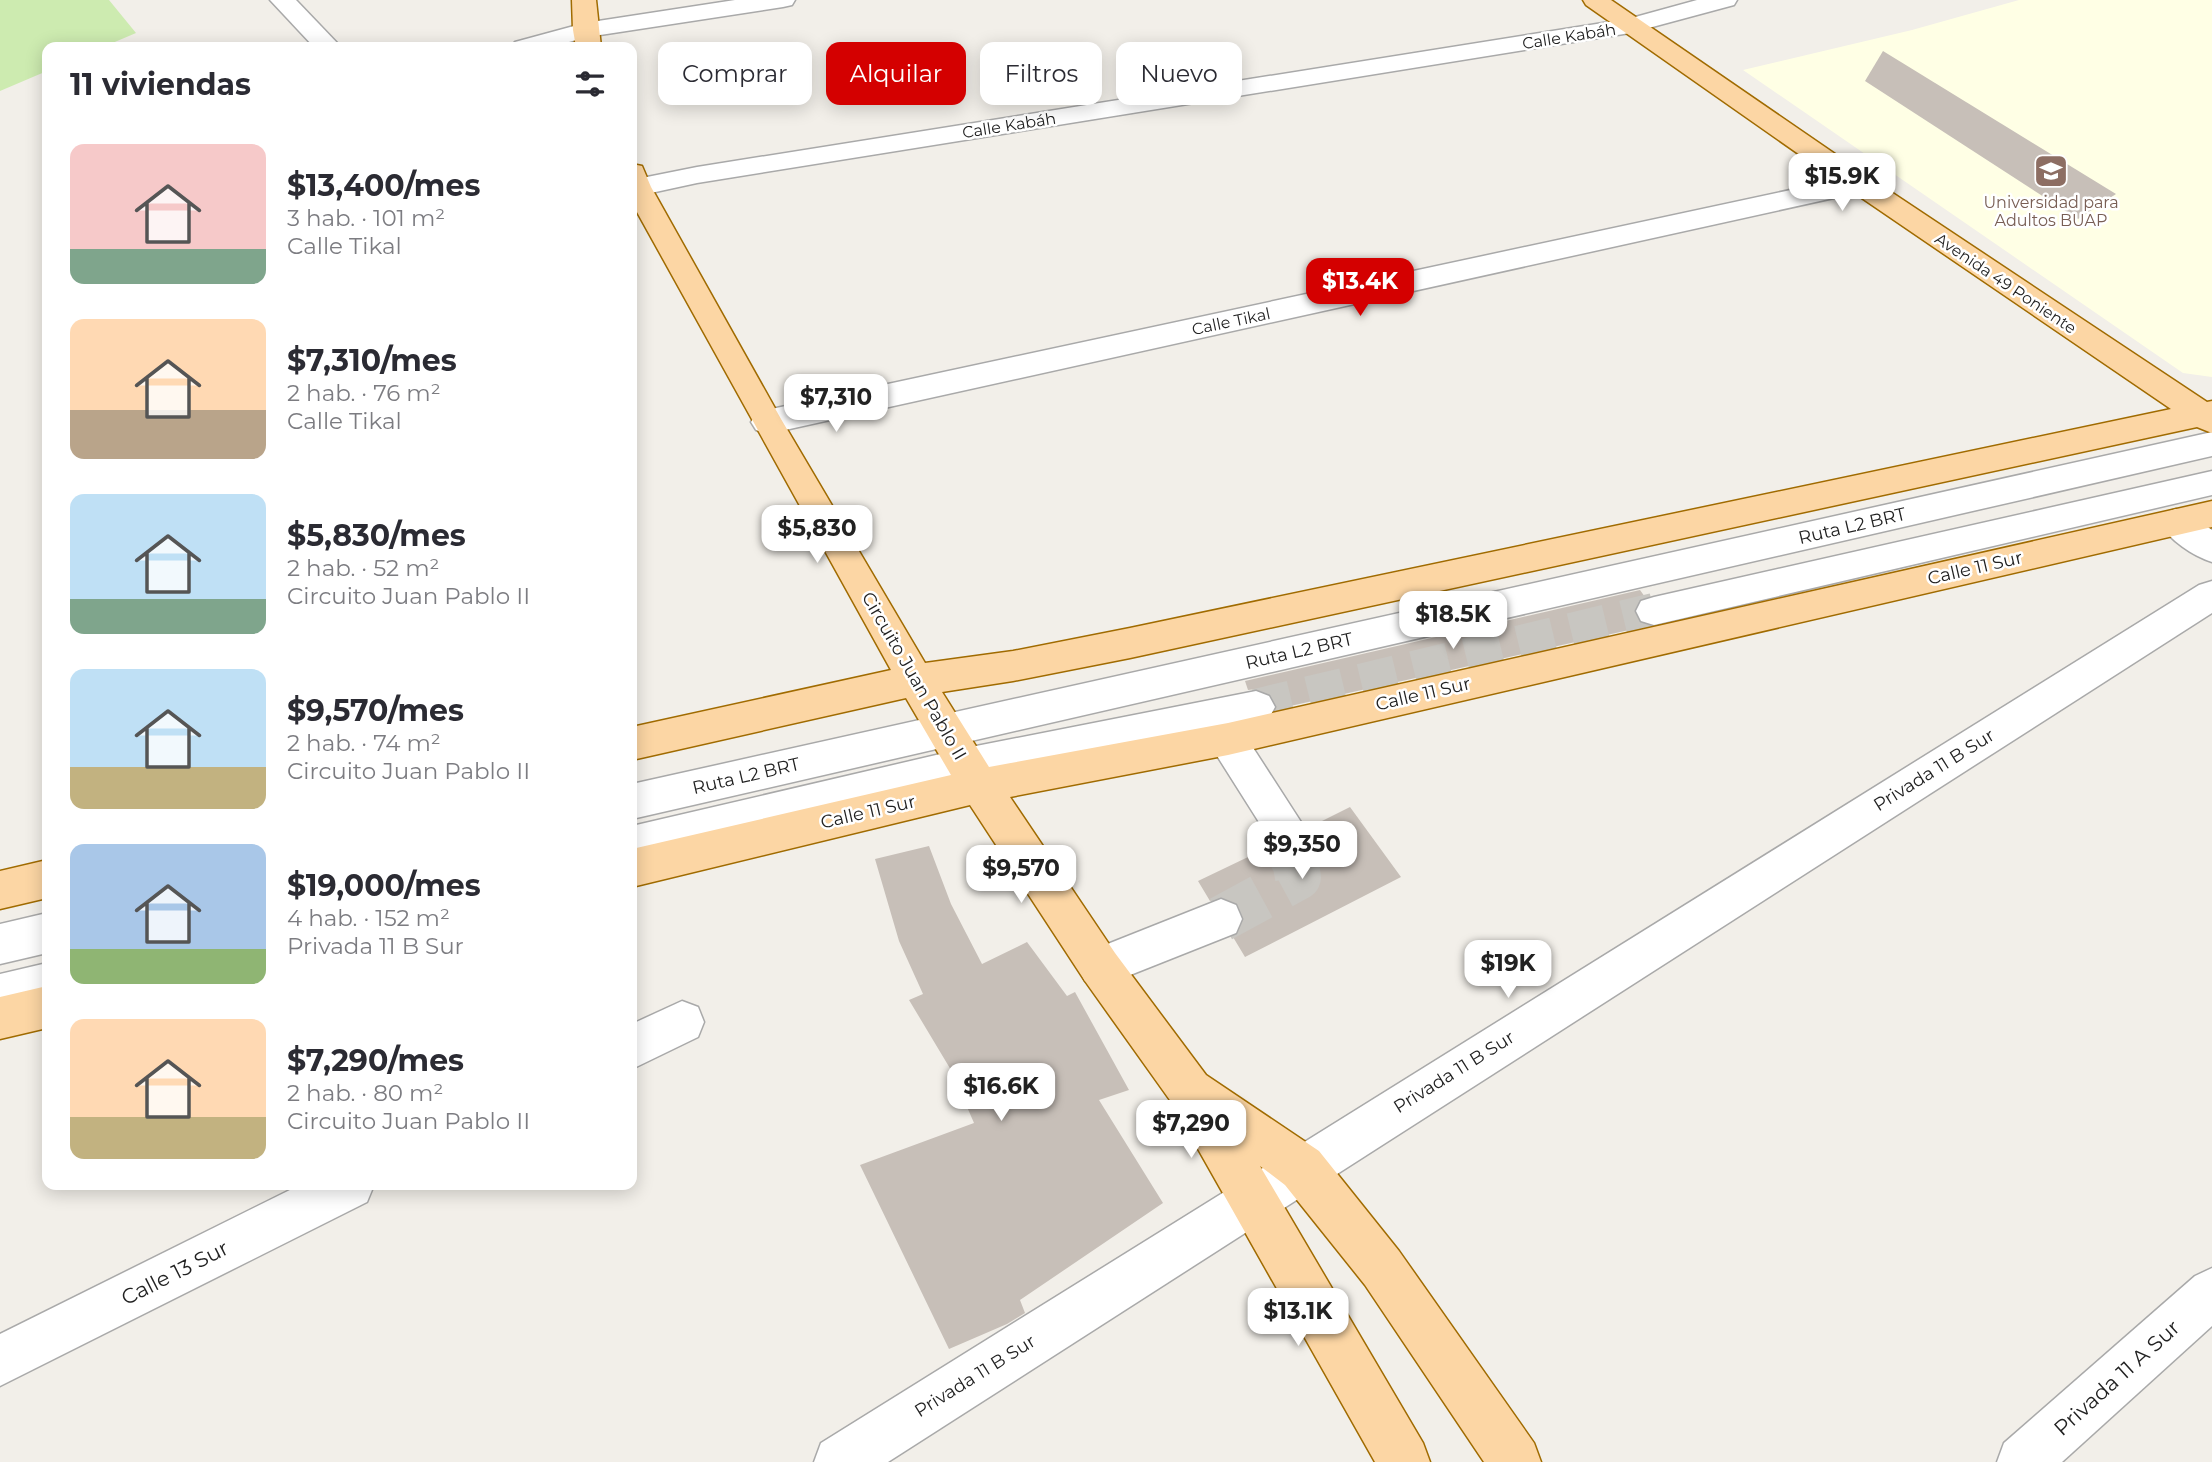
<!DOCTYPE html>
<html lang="es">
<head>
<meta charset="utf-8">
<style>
	body { margin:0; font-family:Montserrat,sans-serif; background:#f2f2f3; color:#2b2b33; height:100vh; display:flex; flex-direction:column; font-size:26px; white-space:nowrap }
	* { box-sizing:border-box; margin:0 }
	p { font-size:23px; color:#7c7c81 }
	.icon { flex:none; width:38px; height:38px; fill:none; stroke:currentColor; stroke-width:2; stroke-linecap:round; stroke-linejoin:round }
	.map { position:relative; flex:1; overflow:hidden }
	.sheet { position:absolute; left:42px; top:42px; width:595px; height:1148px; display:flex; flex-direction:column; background:#fff; border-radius:14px; box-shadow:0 4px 18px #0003 }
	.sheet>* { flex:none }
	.guide { position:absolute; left:658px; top:42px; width:665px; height:63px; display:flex; gap:14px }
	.price { position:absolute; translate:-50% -60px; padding:0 16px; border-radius:14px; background:#fff; color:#222; font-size:23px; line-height:46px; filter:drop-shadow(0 2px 4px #0008) }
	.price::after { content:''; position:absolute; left:50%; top:42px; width:21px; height:16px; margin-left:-10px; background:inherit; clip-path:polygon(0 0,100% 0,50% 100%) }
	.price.active { background:#d40000; color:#fff }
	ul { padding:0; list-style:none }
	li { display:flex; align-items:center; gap:21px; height:175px; padding:0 28px }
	li span { display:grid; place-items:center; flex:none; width:196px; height:140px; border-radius:14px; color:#555 }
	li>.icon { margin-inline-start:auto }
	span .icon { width:84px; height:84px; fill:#fffc; stroke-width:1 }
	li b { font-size:30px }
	h2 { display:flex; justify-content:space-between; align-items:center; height:84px; padding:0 28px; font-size:30px }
	.chip { padding:0 24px; border-radius:14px; background:#fff; box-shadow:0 4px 18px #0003; font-size:24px; line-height:63px }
	.chip.active { background:#d40000; color:#fff }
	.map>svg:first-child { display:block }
	.education { fill:#ffffe5 }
	.grass { fill:#cdebb0 }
	.building { fill:#c7bfb8 }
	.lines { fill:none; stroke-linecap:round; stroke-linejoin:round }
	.minor-tunnel-far1 { stroke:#c8c6c1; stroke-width:36; stroke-dasharray:36 18; stroke-linecap:butt }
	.minor-tunnel { stroke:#c8c6c1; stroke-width:46; stroke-dasharray:46 23; stroke-linecap:butt }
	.minor-casing { stroke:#a9a9a9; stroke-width:3 }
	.major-casing { stroke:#a06b00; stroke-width:3 }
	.minor { fill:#fff; fill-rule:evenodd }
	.major { fill:#fcd6a4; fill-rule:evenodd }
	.labels { text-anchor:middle; stroke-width:5; stroke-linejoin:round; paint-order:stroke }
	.far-street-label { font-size:16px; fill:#222; stroke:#fff }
	.far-education-label { font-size:16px; fill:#785e54; stroke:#fff }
	.street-label { font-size:18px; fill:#222; stroke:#fff }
	.near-street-label { font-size:21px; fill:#222; stroke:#fff }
</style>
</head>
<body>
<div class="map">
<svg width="2212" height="1462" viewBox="0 0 2212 1462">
	<rect width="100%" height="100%" fill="#f2efe9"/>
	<!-- education -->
	<path class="education" d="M2019,0H2212V377L2183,373L1743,70L1912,30Z"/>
	<!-- grass -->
	<path class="grass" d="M0,0H109L136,33L103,47H47V71L0,91Z"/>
	<!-- building -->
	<g class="building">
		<path d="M1883,51L2116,194L2078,219L1865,81Z"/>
		<path d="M1640,590L1645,597L1639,600L1634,612L1639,622L1647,626L1277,709L1270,694L1257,689L1248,690L1245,681Z"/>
		<path d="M1350,807L1401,877L1245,957L1233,937L1238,934L1244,920L1238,904L1222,897L1210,901L1198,881L1271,846L1275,851L1289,856L1305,851L1312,837L1308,828Z"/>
		<path d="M929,846L951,904L982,964L1027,942L1067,996L1075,992L1129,1090L1099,1100L1163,1203L1020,1300L1025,1313L1007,1324L949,1349L860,1165L974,1123L951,1070L909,1000L923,994L899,941L875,859Z"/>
	</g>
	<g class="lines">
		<!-- minor-tunnel-far1 -->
		<g class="minor-tunnel-far1">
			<path d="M1256,707L1654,611"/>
			<path d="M1290,836L1292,846"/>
		</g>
		<!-- minor-tunnel -->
		<path class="minor-tunnel" d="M1221,919L1298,877L1292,844"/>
		<!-- minor casing -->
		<g class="minor-casing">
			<g id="minor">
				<path d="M270,0H296L341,47H314Z"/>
				<path d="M735,0H795L792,5L783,7L587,37L551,47H511L515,42L585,23Z"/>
				<path d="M1697,0H1737L1734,5L1630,33L697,183L637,196L632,194V180L697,167L1628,19Z"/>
				<path d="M1860,175L1870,178L1874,184L1870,190L767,434L756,430L751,422L756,414L767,410Z"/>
				<path d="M2212,432V456L632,819V784Z"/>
				<path d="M2212,471V495L1654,625L1641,621L1636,611L1641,601L1654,597Z"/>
				<path d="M2176,509L2188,513L2212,530V562C2193,556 2169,540 2159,522L2164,513Z"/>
				<path d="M2212,581V613L888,1462H814L821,1443L2199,585Z"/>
				<path d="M1256,691L1269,696L1275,707L1269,718L1239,726L1310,836L1304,849L1290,854L1276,849L1214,751L1209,739L1212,732L966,782L632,862V826L966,748Z"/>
				<path d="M1221,899L1236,905L1242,919L1236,933L1100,987L1085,981L1078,967L1085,953Z"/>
				<path d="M47,913V953L0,964V924Z"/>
				<path d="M47,963V1005L0,1016V974Z"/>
				<path d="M682,1001L698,1007L704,1022L698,1037L632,1069V1024Z"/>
				<path d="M300,1185H374L367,1202L0,1386V1334Z"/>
				<path d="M2212,1268V1326L2062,1462H1997L2004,1443L2195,1276Z"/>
			</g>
		</g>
		<!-- major casing -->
		<g class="major-casing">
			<g id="major">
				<path d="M572,0H596L601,47H576L573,30Z"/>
				<path d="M1583,0H1611L1870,178L2207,402L2212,401V433L2197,427L1130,658L1013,681L942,692L989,767L1228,723L2212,501V527L1228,755L1010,797L1115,953L1206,1075L1319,1151L1399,1251L1534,1443L1541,1462H1484L1365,1285L1285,1185L1260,1166L1423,1443L1430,1462H1375L1172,1103L1085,981L970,805L632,887V849L951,775L906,698L632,760V727L891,670L632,203V164L642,166L651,187L781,419L925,663L1013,651L1130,628L2171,409L1850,190L1586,5Z"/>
				<path d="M47,860V898L0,909V871Z"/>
				<path d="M47,986V1028L0,1039V997Z"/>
			</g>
		</g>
		<!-- minor -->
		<use href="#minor" class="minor"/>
		<!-- major -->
		<use href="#major" class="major"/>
	</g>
	<!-- icons -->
	<defs>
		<g id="university-square" transform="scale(1.75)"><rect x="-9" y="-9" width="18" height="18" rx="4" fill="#8d6e63" stroke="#fff"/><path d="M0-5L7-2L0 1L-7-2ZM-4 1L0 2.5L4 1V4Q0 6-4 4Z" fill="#fff"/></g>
	</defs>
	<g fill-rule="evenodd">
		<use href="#university-square" x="2051" y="171"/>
	</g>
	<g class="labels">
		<!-- far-street labels -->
		<g class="far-street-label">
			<text transform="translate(1569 36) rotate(-9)" y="6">Calle Kabáh</text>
			<text transform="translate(1009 125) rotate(-9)" y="6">Calle Kabáh</text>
			<text transform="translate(2006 283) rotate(34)" y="6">Avenida 49 Poniente</text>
			<text transform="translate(1231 321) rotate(-12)" y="6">Calle Tikal</text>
		</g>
		<!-- far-education labels -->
		<g class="far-education-label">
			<text x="2051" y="208">Universidad para<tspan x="2051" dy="18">Adultos BUAP</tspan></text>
		</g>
		<!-- street labels -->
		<g class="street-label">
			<text transform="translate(1852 526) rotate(-13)" y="6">Ruta L2 BRT</text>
			<text transform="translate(1975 568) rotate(-13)" y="6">Calle 11 Sur</text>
			<text transform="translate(1299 651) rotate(-13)" y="6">Ruta L2 BRT</text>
			<text transform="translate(914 676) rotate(60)" y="6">Circuito Juan Pablo II</text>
			<text transform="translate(1423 694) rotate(-13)" y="6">Calle 11 Sur</text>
			<text transform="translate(1934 770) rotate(-32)" y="6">Privada 11 B Sur</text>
			<text transform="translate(746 776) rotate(-13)" y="6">Ruta L2 BRT</text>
			<text transform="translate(868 812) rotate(-13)" y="6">Calle 11 Sur</text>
			<text transform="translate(1454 1072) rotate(-32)" y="6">Privada 11 B Sur</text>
			<text transform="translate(975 1376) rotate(-32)" y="6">Privada 11 B Sur</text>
		</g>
		<!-- near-street labels -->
		<g class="near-street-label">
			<text transform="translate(175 1273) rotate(-27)" y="7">Calle 13 Sur</text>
			<text transform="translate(2117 1378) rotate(-42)" y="7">Privada 11 A Sur</text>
		</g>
	</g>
</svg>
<b class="price" style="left:1842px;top:213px">$15.9K</b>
<b class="price active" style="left:1360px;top:318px">$13.4K</b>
<b class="price" style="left:836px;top:434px">$7,310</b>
<b class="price" style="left:817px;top:565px">$5,830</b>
<b class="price" style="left:1453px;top:651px">$18.5K</b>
<b class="price" style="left:1302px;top:881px">$9,350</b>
<b class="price" style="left:1021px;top:905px">$9,570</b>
<b class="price" style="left:1508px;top:1000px">$19K</b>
<b class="price" style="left:1001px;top:1123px">$16.6K</b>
<b class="price" style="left:1191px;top:1160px">$7,290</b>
<b class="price" style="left:1298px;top:1348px">$13.1K</b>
<div class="guide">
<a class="chip">Comprar</a>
<a class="chip active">Alquilar</a>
<a class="chip">Filtros</a>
<a class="chip">Nuevo</a>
</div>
<section class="sheet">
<h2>11 viviendas<svg class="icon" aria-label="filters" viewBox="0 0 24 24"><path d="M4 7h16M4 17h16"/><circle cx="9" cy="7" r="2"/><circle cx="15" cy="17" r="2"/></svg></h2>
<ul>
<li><span style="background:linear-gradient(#f6c9c9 75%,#7fa58c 0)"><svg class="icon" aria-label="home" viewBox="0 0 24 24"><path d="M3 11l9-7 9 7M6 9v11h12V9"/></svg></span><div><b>$13,400/mes</b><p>3 hab. · 101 m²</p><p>Calle Tikal</p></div></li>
<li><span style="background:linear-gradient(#ffd9b3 65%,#b9a48a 0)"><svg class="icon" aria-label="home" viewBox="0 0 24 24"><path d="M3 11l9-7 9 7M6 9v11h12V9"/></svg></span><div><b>$7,310/mes</b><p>2 hab. · 76 m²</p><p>Calle Tikal</p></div></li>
<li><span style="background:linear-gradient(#bfe0f5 75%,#7fa58c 0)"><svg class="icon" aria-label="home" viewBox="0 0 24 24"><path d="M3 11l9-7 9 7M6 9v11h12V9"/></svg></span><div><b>$5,830/mes</b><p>2 hab. · 52 m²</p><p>Circuito Juan Pablo II</p></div></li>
<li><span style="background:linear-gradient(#bfe0f5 70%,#c2b280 0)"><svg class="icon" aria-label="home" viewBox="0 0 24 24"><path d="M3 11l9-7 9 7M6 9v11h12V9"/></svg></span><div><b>$9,570/mes</b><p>2 hab. · 74 m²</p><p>Circuito Juan Pablo II</p></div></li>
<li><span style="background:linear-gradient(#a9c7e8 75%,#8fb573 0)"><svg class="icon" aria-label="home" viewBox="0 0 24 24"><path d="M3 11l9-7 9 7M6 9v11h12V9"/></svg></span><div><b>$19,000/mes</b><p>4 hab. · 152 m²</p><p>Privada 11 B Sur</p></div></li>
<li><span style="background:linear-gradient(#ffd9b3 70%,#c2b280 0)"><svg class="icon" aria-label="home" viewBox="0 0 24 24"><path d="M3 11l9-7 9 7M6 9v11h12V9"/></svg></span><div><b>$7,290/mes</b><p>2 hab. · 80 m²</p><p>Circuito Juan Pablo II</p></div></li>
</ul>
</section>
</div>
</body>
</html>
